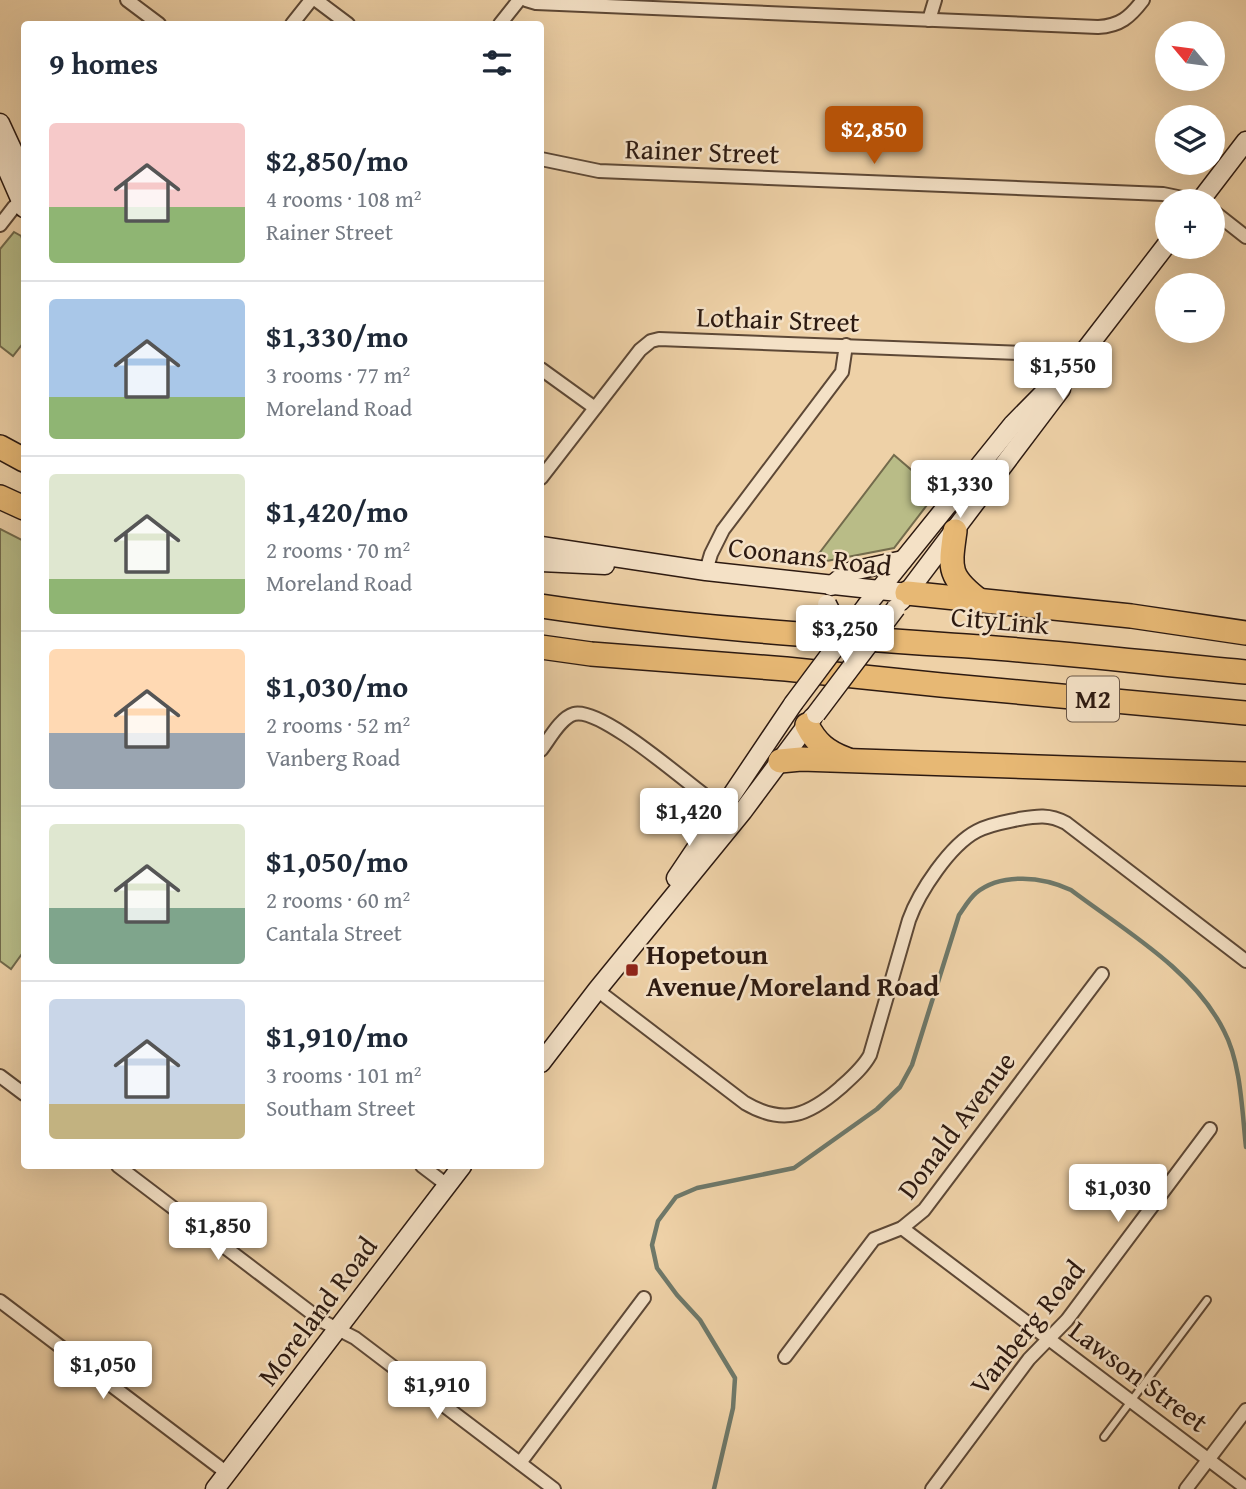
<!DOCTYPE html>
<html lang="en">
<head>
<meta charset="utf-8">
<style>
	body { margin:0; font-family:"Gentium Book Plus",serif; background:#f6f6f7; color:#1f2937; height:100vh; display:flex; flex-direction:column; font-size:26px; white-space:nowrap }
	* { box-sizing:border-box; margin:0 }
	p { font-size:23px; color:#747a83 }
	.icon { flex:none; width:38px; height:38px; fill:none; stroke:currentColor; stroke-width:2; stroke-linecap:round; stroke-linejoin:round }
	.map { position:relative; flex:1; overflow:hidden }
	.panel { position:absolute; left:21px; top:21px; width:523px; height:1148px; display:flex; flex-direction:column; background:#fff; border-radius:7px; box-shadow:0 7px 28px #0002 }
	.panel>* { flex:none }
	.needle { width:46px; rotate:299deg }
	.buttons { position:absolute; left:1155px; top:21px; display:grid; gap:14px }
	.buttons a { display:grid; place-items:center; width:70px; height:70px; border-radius:50%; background:#fff; box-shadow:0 7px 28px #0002; font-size:35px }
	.price { position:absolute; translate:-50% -60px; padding:0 16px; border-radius:7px; background:#fff; color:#222; font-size:23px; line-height:46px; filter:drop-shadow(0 2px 4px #0008) }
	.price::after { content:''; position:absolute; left:50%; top:42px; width:21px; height:16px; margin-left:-10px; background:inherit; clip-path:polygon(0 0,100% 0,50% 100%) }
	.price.active { background:#b45309; color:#fff }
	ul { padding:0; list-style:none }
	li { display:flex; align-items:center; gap:21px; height:175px; padding:0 28px }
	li+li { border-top:2px solid #e0e1e3 }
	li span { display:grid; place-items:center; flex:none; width:196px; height:140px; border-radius:7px; color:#555 }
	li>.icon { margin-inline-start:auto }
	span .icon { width:84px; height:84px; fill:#fffc; stroke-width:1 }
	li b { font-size:30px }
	h2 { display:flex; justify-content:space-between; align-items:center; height:84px; padding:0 28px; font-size:30px }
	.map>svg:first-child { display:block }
	.green { fill:#b9bc87; stroke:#736b4c; stroke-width:2 }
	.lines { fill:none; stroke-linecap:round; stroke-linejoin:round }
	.stream { stroke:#6e7869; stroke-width:4.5 }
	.lane-casing { stroke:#5d4836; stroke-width:10 }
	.street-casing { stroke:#5d4836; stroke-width:16 }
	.secondary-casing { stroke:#2d1a11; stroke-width:21 }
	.highway-casing { stroke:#2d1a11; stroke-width:26 }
	.lane { stroke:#f4e1c6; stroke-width:6 }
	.street { stroke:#f4e1c6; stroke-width:12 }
	.secondary { stroke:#f4e1c6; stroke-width:18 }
	.highway { stroke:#e7b874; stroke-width:23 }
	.secondary-bridge-casing { stroke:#2d1a11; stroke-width:21; stroke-linecap:butt }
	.secondary-bridge { stroke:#f4e1c6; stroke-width:18 }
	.poi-dot { fill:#8f2418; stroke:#f4e1c6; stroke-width:2.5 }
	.labels { text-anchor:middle; stroke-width:5; stroke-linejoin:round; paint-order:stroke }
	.shield { fill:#f4e1c6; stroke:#695647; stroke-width:2 }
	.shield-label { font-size:26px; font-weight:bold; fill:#2d1a11 }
	.street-label { font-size:28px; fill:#2d1a11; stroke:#f4e1c6 }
	.poi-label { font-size:28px; font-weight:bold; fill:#2d1a11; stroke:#f4e1c6; text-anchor:start }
</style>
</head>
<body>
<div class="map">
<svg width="1246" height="1489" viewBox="0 0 1246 1489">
	<rect width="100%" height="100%" fill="#eed1a7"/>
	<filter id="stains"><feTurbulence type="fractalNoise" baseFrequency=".00286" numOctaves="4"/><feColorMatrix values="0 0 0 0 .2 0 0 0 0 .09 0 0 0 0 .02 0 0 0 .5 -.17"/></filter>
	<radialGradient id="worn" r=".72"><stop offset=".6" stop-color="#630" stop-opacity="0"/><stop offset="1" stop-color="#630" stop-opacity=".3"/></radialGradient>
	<!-- green -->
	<g class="green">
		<path d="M14,232L21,236L24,244V342L13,356L0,346V249Z"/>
		<path d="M894,455L937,492L894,548L811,564Z"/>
		<path d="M0,529L24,541V951L11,969L0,961Z"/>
	</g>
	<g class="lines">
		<!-- stream -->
		<path class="stream" d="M714,1489L733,1408L735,1378L700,1320L677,1295L657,1268L652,1245L658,1221L676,1197L697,1188L794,1168L877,1109L900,1087L912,1065L959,915C964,908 969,899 976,893C1002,872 1043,877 1071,890C1124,930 1194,970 1224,1031C1241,1063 1242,1111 1246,1147"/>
		<!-- lane casing -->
		<g class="lane-casing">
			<path id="lane" d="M1104,1437L1207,1300"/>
		</g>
		<!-- street casing -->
		<g class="street-casing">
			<g id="street">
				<path d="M127,0L159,24"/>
				<path d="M316,0L348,24"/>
				<path d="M526,0L536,3L1098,27C1120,26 1130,17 1143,0"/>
				<path d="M929,20L935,0"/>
				<path d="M292,24L311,0"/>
				<path d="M500,24L519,0"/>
				<path d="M541,159L599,171L1163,194L1197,201"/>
				<path d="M1213,211L1246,237"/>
				<path d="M0,225L14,207L24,199"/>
				<path d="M541,369L595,408"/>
				<path d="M541,478L640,350L651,341L659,339L1047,354L1063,363L1072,373"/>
				<path d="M706,571L711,554L723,530L842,372L846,345"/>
				<path d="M541,750C549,740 560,718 574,714C600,707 680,777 703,794"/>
				<path d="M597,990L745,1103C784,1126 809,1115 840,1088C851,1078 863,1068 870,1055L909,920C919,892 950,845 977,831C990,824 1005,822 1019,819C1037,816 1049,814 1066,823L1246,961"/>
				<path d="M0,1076L24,1094"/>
				<path d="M118,1166L322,1321L355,1338L554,1489"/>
				<path d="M422,1166L447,1185"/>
				<path d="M902,1228L1246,1488"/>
				<path d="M0,1301L227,1473"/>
				<path d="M785,1357L874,1239L902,1228L924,1210L1102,974"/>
				<path d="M520,1463L644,1298"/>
				<path d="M932,1489L1029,1359L1067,1320L1210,1129"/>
				<path d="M1186,1489L1246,1410"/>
			</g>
		</g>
		<!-- secondary casing -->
		<g class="secondary-casing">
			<g id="secondary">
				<path d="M0,123L24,175"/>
				<path d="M0,153L24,208"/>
				<path d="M1200,201L1246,141"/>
				<path d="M541,546L706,571L907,593"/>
				<path d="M541,562L605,565"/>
				<path d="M831,586L848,572L903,560"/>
				<path d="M901,601L1061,389"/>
				<path d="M867,605L1013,424L1083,353L1167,244"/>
				<path d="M676,878L793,704"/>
				<path d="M541,1063L597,990L743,811L813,717"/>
				<path d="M215,1489L462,1166"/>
			</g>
		</g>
		<!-- highway casing -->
		<g class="highway-casing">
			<g id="highway">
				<path d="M0,447L24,460"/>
				<path d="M0,497L24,508"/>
				<path d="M955,531C950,568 947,576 980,601"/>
				<path d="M907,593L1131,616L1246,633"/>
				<path d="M541,606C687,628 833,637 981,647C1069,653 1158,664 1246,672"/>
				<path d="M541,647L591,654L786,669L941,685L1246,713"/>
				<path d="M807,725C816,743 827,752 846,759"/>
				<path d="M780,761L801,759L1246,774"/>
			</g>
		</g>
		<!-- lane -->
		<use href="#lane" class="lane"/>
		<!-- street -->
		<use href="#street" class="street"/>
		<!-- secondary -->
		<use href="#secondary" class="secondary"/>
		<!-- highway -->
		<use href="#highway" class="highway"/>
		<!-- secondary-bridge casing -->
		<g class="secondary-bridge-casing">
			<g id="secondary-bridge">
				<path d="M827,604L835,620V646"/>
				<path d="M793,704L867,605"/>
				<path d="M816,714L896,608"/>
			</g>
		</g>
		<!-- secondary-bridge -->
		<use href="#secondary-bridge" class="secondary-bridge"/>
	</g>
	<!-- markers -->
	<rect class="poi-dot" x="625" y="963" width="14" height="14" rx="3.5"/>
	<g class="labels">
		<!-- shield labels -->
		<rect class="shield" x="1067" y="676.5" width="52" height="45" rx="5"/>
		<g class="shield-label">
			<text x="1093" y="708">M2</text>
		</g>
		<!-- street labels -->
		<g class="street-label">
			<text transform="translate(702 151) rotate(2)" y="10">Rainer Street</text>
			<text transform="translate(778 319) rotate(2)" y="10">Lothair Street</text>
			<text transform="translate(810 556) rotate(7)" y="10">Coonans Road</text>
			<text transform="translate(1000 620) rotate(5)" y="10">CityLink</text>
			<text transform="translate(956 1125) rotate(-53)" y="10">Donald Avenue</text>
			<text transform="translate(317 1311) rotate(-53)" y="10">Moreland Road</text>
			<text transform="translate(1027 1327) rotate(-51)" y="10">Vanberg Road</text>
			<text transform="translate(1139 1376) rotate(37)" y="10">Lawson Street</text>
		</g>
		<!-- poi labels -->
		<g class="poi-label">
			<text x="646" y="964">Hopetoun<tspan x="646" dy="32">Avenue/Moreland Road</tspan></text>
		</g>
	</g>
	<rect width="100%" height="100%" filter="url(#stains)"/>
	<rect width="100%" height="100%" fill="url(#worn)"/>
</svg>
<div class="buttons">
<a><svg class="needle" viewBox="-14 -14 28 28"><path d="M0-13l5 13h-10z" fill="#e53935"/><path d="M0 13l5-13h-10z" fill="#747a83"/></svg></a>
<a><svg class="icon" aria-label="layers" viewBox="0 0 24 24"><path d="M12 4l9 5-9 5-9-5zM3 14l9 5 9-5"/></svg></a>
<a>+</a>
<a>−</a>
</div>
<b class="price active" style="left:874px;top:166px">$2,850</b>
<b class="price" style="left:1063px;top:402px">$1,550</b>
<b class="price" style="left:960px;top:520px">$1,330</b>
<b class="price" style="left:845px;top:665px">$3,250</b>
<b class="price" style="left:689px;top:848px">$1,420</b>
<b class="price" style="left:1118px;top:1224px">$1,030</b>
<b class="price" style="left:218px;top:1262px">$1,850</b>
<b class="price" style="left:103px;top:1401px">$1,050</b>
<b class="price" style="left:437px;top:1421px">$1,910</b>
<section class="panel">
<h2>9 homes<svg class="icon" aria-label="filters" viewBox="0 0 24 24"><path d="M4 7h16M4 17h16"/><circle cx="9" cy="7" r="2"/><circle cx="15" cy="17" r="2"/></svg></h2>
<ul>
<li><span style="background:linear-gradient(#f6c9c9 60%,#8fb573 0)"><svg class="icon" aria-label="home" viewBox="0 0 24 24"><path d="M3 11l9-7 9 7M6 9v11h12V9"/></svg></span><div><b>$2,850/mo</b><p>4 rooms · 108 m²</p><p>Rainer Street</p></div></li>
<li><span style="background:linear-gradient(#a9c7e8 70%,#8fb573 0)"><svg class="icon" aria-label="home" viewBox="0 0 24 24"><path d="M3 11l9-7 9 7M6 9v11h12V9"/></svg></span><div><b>$1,330/mo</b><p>3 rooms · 77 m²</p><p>Moreland Road</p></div></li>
<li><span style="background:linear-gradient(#dfe7d0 75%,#8fb573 0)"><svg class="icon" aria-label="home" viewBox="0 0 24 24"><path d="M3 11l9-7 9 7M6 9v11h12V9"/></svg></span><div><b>$1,420/mo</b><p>2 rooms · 70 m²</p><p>Moreland Road</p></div></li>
<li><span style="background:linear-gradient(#ffd9b3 60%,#9aa5b1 0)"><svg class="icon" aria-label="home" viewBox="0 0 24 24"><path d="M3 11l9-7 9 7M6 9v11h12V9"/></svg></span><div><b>$1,030/mo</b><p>2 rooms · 52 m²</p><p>Vanberg Road</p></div></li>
<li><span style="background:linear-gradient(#dfe7d0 60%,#7fa58c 0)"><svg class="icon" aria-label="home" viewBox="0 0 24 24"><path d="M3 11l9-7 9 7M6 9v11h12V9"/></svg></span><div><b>$1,050/mo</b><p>2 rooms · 60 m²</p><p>Cantala Street</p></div></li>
<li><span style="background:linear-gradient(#c9d6e8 75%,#c2b280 0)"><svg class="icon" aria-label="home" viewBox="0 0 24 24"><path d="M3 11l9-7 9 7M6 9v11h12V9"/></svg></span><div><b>$1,910/mo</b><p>3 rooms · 101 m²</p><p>Southam Street</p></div></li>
</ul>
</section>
</div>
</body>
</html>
